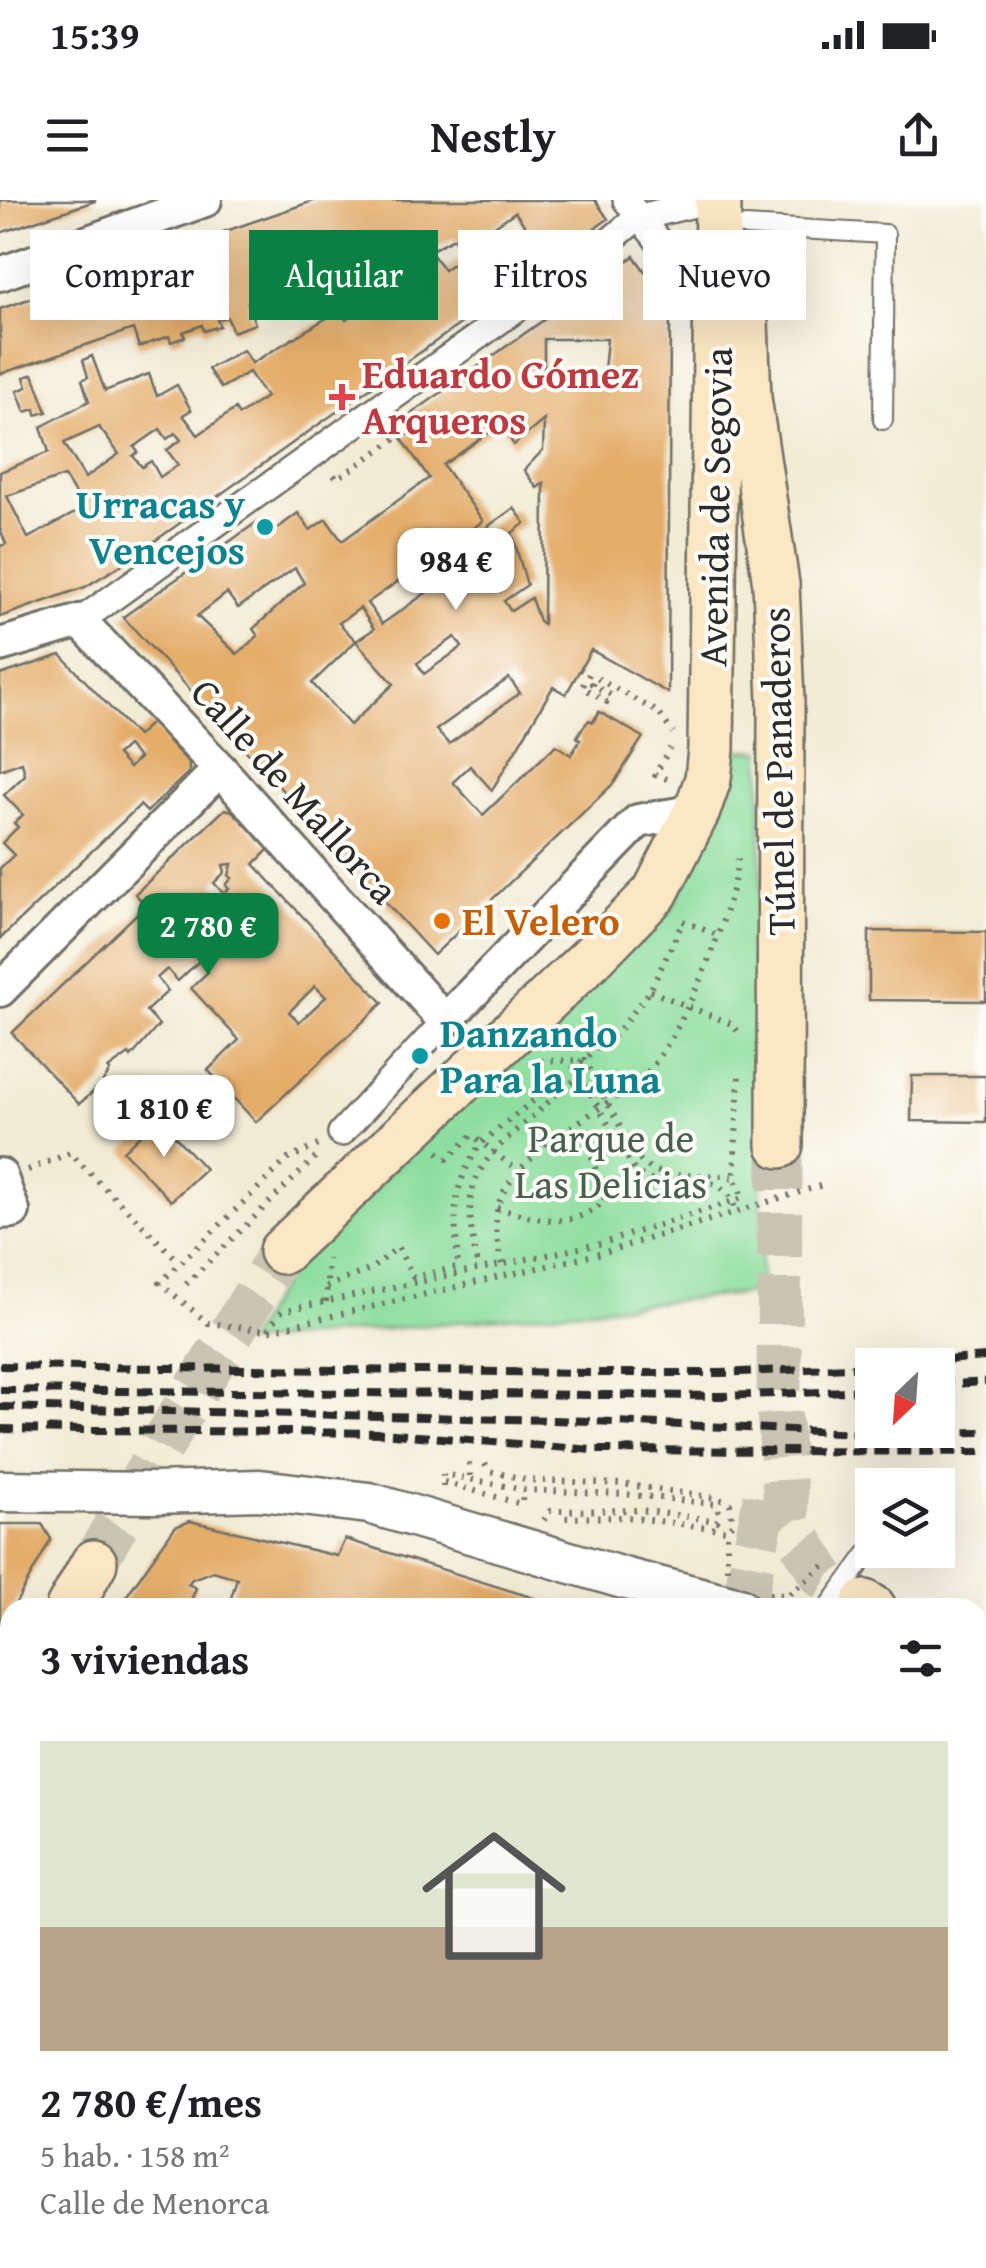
<!DOCTYPE html>
<html lang="es">
<head>
<meta charset="utf-8">
<style>
	body { margin:0; font-family:"Gentium Book Plus",serif; background:#f2f2f2; color:#202124; height:100vh; display:flex; flex-direction:column; font-size:38px; white-space:nowrap }
	* { box-sizing:border-box; margin:0 }
	p { font-size:32px; color:#757577 }
	.icon { flex:none; width:55px; height:55px; fill:none; stroke:currentColor; stroke-width:2; stroke-linecap:round; stroke-linejoin:round }
	.map { position:relative; flex:1; overflow:hidden }
	.drawer { position:absolute; left:0px; top:1398px; width:988px; height:672px; display:flex; flex-direction:column; background:#fff; border-radius:30px 30px 0 0; box-shadow:0 10px 40px #0002 }
	.drawer>* { flex:none }
	.guide { position:absolute; left:30px; top:30px; width:928px; height:90px; display:flex; gap:20px }
	.needle { width:65px; rotate:205deg }
	.buttons { position:absolute; left:855px; top:1148px; display:grid; gap:20px }
	.buttons a { display:grid; place-items:center; width:100px; height:100px; border-radius:0px; background:#fff; box-shadow:0 10px 40px #0002; font-size:50px }
	.price { position:absolute; translate:-50% -85px; padding:0 22px; border-radius:20px; background:#fff; color:#222; font-size:32px; line-height:65px; filter:drop-shadow(0 2px 5px #0008) }
	.price::after { content:''; position:absolute; left:50%; top:60px; width:30px; height:22px; margin-left:-15px; background:inherit; clip-path:polygon(0 0,100% 0,50% 100%) }
	.price.current { background:#0b8043; color:#fff }
	ul { padding:0; list-style:none }
	li { display:grid; align-content:center; gap:20px; height:530px; padding:0 40px }
	li+li { border-top:2px solid #e0e0e0 }
	li span { display:grid; place-items:center; height:310px; border-radius:0px; color:#555 }
	li>.icon { margin-inline-start:auto }
	span .icon { width:180px; height:180px; fill:#fffc; stroke-width:1 }
	li b { font-size:42px }
	h2 { display:flex; justify-content:space-between; align-items:center; height:120px; padding:0 40px; font-size:42px }
	.chip { padding:0 35px; border-radius:0px; background:#fff; box-shadow:0 10px 40px #0002; font-size:35px; line-height:90px }
	.chip.current { background:#0b8043; color:#fff }
	.status { display:flex; justify-content:space-between; align-items:center; height:70px; padding:0 50px; background:#fff; direction:ltr }
	.status svg { height:28px; fill:currentColor }
	header { display:flex; justify-content:space-between; align-items:center; height:130px; padding:0 40px; background:#fff; font-size:45px; font-weight:700 }
	.map>svg:first-child { display:block }
	.green { fill:#8cde9e; stroke:#5c8464; stroke-width:2.5 }
	.building { fill:#e4ad6a; fill-rule:evenodd }
	.lines { fill:none; stroke-linecap:round; stroke-linejoin:round }
	.secondary-tunnel { stroke:#cac5b3; stroke-width:45; stroke-dasharray:45 22; stroke-linecap:butt }
	.service-casing { stroke:#716f66; stroke-width:22 }
	.pedestrian-casing { stroke:#716f66; stroke-width:30 }
	.minor-casing { stroke:#716f66; stroke-width:38 }
	.tertiary-casing { stroke:#716f66; stroke-width:45 }
	.secondary-casing { stroke:#716f66; stroke-width:50 }
	.path { stroke:#716f66; stroke-width:6; stroke-dasharray:2.5 8; stroke-linecap:butt }
	.service { stroke:#fff; stroke-width:18 }
	.pedestrian { stroke:#fff; stroke-width:25 }
	.minor { stroke:#fff; stroke-width:32 }
	.tertiary { stroke:#fff; stroke-width:40 }
	.secondary { stroke:#fbe7c3; stroke-width:45 }
	.rail { stroke:#2b2b2b; stroke-width:8; stroke-dasharray:15 8; stroke-linecap:butt }
	.health-dot { fill:#e0444e; stroke:#fdfcf7; stroke-width:4 }
	.culture-dot { fill:#0f9aa8; stroke:#fdfcf7; stroke-width:4 }
	.food-dot { fill:#e8710a; stroke:#fdfcf7; stroke-width:4 }
	.labels { text-anchor:middle; stroke-width:8; stroke-linejoin:round; paint-order:stroke }
	.health-label { font-size:40px; font-weight:bold; fill:#be3a42; stroke:#fdfcf7; text-anchor:start }
	.culture-label { font-size:40px; font-weight:bold; fill:#0d838f; stroke:#fdfcf7; text-anchor:end }
	.street-label { font-size:40px; fill:#2b2b2b; stroke:#fdfcf7 }
	.food-label { font-size:40px; font-weight:bold; fill:#c56008; stroke:#fdfcf7; text-anchor:start }
	.park-label { font-size:40px; fill:#48614e; stroke:#fdfcf7 }
</style>
</head>
<body>
<div class="status"><b>15:39</b><svg viewBox="0 0 49 12"><path d="M0 12V9h3v3zM5 12V6h3v6zM10 12V3h3v9zM15 12V0h3v12zM26 1h20v11H26zM47 4h2v5h-2z"/></svg></div>
<header><svg class="icon" aria-label="menu" viewBox="0 0 24 24"><path d="M4 6h16M4 12h16M4 18h16"/></svg>Nestly<svg class="icon" aria-label="share" viewBox="0 0 24 24"><path d="M12 15V3M7 8l5-5 5 5M5 13v7h14v-7"/></svg></header>
<div class="map">
<svg width="986" height="2068" viewBox="0 0 986 2068">
	<rect width="100%" height="100%" fill="#fdfcf7"/>
	<filter id="ink" filterUnits="userSpaceOnUse"><feTurbulence type="fractalNoise" baseFrequency=".01" numOctaves="2"/><feDisplacementMap in="SourceGraphic" scale="20" xChannelSelector="R" yChannelSelector="G"/><feConvolveMatrix kernelMatrix="1 2 1 2 8 2 1 2 1" color-interpolation-filters="sRGB"/></filter>
	<filter id="wash" filterUnits="userSpaceOnUse"><feTurbulence type="fractalNoise" baseFrequency=".0048" numOctaves="4" result="noise"/><feDisplacementMap in="SourceGraphic" scale="40" xChannelSelector="R" yChannelSelector="G"/><feGaussianBlur stdDeviation="2.25" result="paint"/><feColorMatrix in="noise" values="0 0 0 0 0 0 0 0 0 0 0 0 0 0 0 0 0 1.4 0 .05"/><feComposite in="paint" operator="in"/></filter>
	<g filter="url(#wash)">
		<rect width="100%" height="100%" fill="#f2ecd5"/>
		<!-- green -->
		<path class="green" d="M724,550L761,551V1092L246,1143L293,1064L636,736L672,710L715,604Z"/>
		<g id="blocks">
			<!-- building -->
			<g class="building">
				<path d="M0,0H95V1L0,33Z"/>
				<path d="M316,0H595L608,19L121,365L85,387L0,417V346L6,344L0,329V272L49,252L41,227L89,201L82,180L88,177L83,160L92,156L105,191L149,174L157,196L177,185L191,210L183,215L198,235L235,209L239,215L266,197L249,172L221,188L208,169L243,150L252,163L340,110L346,120L367,100L369,104L379,96L370,82L339,99L330,75L313,80L310,94L295,100L288,82L281,85L283,91L248,103L255,124L233,132L227,117L217,120L220,126L204,131L202,125L183,132L185,137L171,142L169,136L139,147L133,129L0,174V109ZM515,12L534,39L523,48L515,37L504,43L493,27ZM454,38L465,55L444,70L430,51ZM99,227L119,254L85,278L64,243ZM160,229L167,239L175,233L181,240L167,250L178,265L160,277L151,261L142,267L133,256L138,252L134,247ZM64,276L84,308L28,338L7,296Z"/>
				<path d="M634,56L664,98L670,113L668,493L591,450L566,494L553,487L492,590L470,566L453,582L483,615L556,545L571,555L580,540L577,537L581,530L589,520L593,522L599,512L643,537L614,583L434,755L123,417L260,320L270,334L298,313L310,330L326,319L342,341L429,278L402,239L417,228L408,216ZM544,139H607L603,180L544,179ZM544,220L543,250L524,270L537,288L544,283L543,424L539,421L531,398L511,411L504,401L527,385L512,333L525,323L514,308L487,327L499,342L453,374L438,353L483,321L443,265L500,225L514,245ZM426,362L440,383L382,424L367,403ZM295,368L304,383L253,429L258,436L237,454L197,416L227,393L238,408ZM360,408L374,429L356,441L394,484L350,525L312,483L356,441L339,423ZM455,437L462,447L424,474L417,463ZM509,478L520,493L449,544L436,530Z"/>
				<path d="M33,174L47,212L36,215L35,209L25,212L17,191L27,187L24,177Z"/>
				<path d="M61,455L137,536L151,523L189,563V572L147,612L140,605L0,739V668L14,655L2,643L18,627L14,623L23,615L4,595L25,575L22,562L0,570V475ZM127,546L139,558L129,568L117,555Z"/>
				<path d="M225,609L232,611L269,649L254,664L383,803L256,922L208,870L239,840L191,788L208,772L199,761L178,781L167,769L157,778L168,791L146,811L159,825L131,857L129,854L108,869L110,871L101,885L79,904L12,833L146,705L135,694ZM232,664L229,676L232,678L226,685L229,689L224,694L214,683L225,672L223,665ZM218,700L228,712L189,751L178,739ZM315,786L326,797L299,822L289,812Z"/>
				<path d="M869,731L986,732V801L869,800Z"/>
				<path d="M912,876H986V922L911,921Z"/>
				<path d="M158,918L205,969L171,1001L123,951Z"/>
				<path d="M190,1321L337,1356L345,1339L566,1408H326L318,1404L316,1408H228L237,1378L213,1371L192,1379L188,1384L196,1388L190,1403L202,1408H118L175,1327Z"/>
				<path d="M0,1324H42L51,1339L13,1408H10L0,1432Z"/>
				<path d="M978,1582L986,1587V1683L978,1677Z"/>
				<path d="M6,1619H10V1817L5,1828L0,1825V1624Z"/>
				<path d="M978,1790L986,1796V2034L978,2043Z"/>
				<path d="M0,1838L10,1843V1979L0,1975V1903L4,1892L0,1891Z"/>
				<path d="M0,2017L10,2021V2060H104L123,2068H0Z"/>
				<path d="M198,2060H318L334,2068H216Z"/>
				<path d="M343,2060H362L360,2068H340Z"/>
				<path d="M387,2060H440L437,2068H384Z"/>
				<path d="M540,2060H633L628,2068H537Z"/>
				<path d="M768,2060L795,2062L961,2060L954,2068H753Z"/>
			</g>
		</g>
	</g>
	<g filter="url(#ink)">
		<use href="#blocks" fill-opacity="0" stroke="#716f66" stroke-width="2.5"/>
		<g class="lines">
			<!-- secondary-tunnel -->
			<g class="secondary-tunnel">
				<path d="M780,945L779,1209L787,1320L824,1378L865,1403"/>
				<path d="M94,1363L177,1220L282,1051"/>
				<path d="M743,1408L770,1277"/>
			</g>
			<!-- service casing -->
			<g class="service-casing">
				<g id="service">
					<path d="M746,26L885,34L883,220"/>
					<path d="M828,1408L868,1353L874,1350"/>
				</g>
			</g>
			<!-- pedestrian casing -->
			<g class="pedestrian-casing">
				<g id="pedestrian">
					<path d="M626,0L714,112"/>
					<path d="M80,421L600,49L637,18L710,0"/>
					<path d="M341,933L445,821"/>
					<path d="M5,1590L10,1592"/>
				</g>
			</g>
			<!-- minor casing -->
			<g class="minor-casing">
				<g id="minor">
					<path d="M0,74L205,0"/>
					<path d="M0,445L80,421L220,569L445,821L638,621L697,611"/>
					<path d="M0,790L220,569"/>
					<path d="M0,975L13,1011L0,1012"/>
					<path d="M0,1992L10,1997"/>
					<path d="M164,2060L183,2068"/>
					<path d="M985,2068L986,2067"/>
				</g>
			</g>
			<!-- tertiary casing -->
			<g class="tertiary-casing">
				<g id="tertiary">
					<path d="M0,1291L154,1293L260,1290L369,1303L623,1378L739,1408"/>
					<path d="M978,1530L986,1536"/>
				</g>
			</g>
			<!-- secondary casing -->
			<g class="secondary-casing">
				<g id="secondary">
					<path d="M745,122L748,198L776,384L781,501L780,945"/>
					<path d="M282,1051L592,757L655,693L697,611L708,579L711,549L718,0"/>
					<path d="M865,1403L873,1408"/>
					<path d="M69,1408L94,1363"/>
					<path d="M978,1472L986,1477"/>
					<path d="M0,1531L10,1513"/>
					<path d="M483,2068L486,2060"/>
				</g>
			</g>
			<!-- path -->
			<g class="path">
				<path d="M334,275L337,279L407,231L409,234"/>
				<path d="M580,469L589,474L582,487L607,502L611,495L592,484L595,477L658,512L673,533"/>
				<path d="M667,579L655,575L670,548"/>
				<path d="M683,721L717,735"/>
				<path d="M650,791L732,824L740,834"/>
				<path d="M541,861L584,860L636,956C662,987 699,969 734,978"/>
				<path d="M318,945L288,959L160,1083L208,1123L268,1131L602,1053L826,984"/>
				<path d="M438,952L447,959L472,935L517,970"/>
				<path d="M28,970L70,953L179,1062"/>
				<path d="M605,1000L657,984"/>
				<path d="M497,1008C536,1018 571,1033 605,1000L588,945L575,948L566,933"/>
				<path d="M477,1062C460,984 474,965 533,916C548,903 563,886 581,877L634,969C671,1006 718,954 736,1011"/>
				<path d="M502,1064C498,1047 494,1029 497,1011C505,962 584,921 622,892C631,884 644,877 651,868C685,828 734,708 738,657"/>
				<path d="M186,1084L321,952"/>
				<path d="M326,1087L371,1069L398,1047L413,1077L458,1067C455,1012 449,990 482,942L617,833L650,791L681,726"/>
				<path d="M326,1102L328,1059"/>
				<path d="M268,1130L282,1111L603,1043L743,998L734,978L739,876"/>
				<path d="M469,1263L470,1277"/>
				<path d="M485,1264L489,1271L528,1280L622,1284L717,1298L730,1304L733,1324L727,1330L627,1317L559,1318"/>
				<path d="M444,1282L521,1304L525,1290"/>
				<path d="M443,1287V1274L525,1290L623,1294L716,1304L720,1314L717,1321L641,1310L550,1311L544,1320"/>
				<path d="M727,1369V1330"/>
				<path d="M769,1394L788,1395L825,1365"/>
			</g>
			<!-- service -->
			<use href="#service" class="service"/>
			<!-- pedestrian -->
			<use href="#pedestrian" class="pedestrian"/>
			<!-- minor -->
			<use href="#minor" class="minor"/>
			<!-- tertiary -->
			<use href="#tertiary" class="tertiary"/>
			<!-- secondary -->
			<use href="#secondary" class="secondary"/>
			<!-- rail -->
			<g class="rail">
				<path d="M881,1165L986,1157"/>
				<path d="M0,1166L593,1173H720L872,1166"/>
				<path d="M938,1185L986,1182"/>
				<path d="M0,1190L723,1196L872,1190"/>
				<path d="M0,1207L593,1221L858,1233L986,1232"/>
				<path d="M0,1229L381,1233L593,1250L986,1252"/>
			</g>
		</g>
	</g>
	<!-- markers -->
	<path class="health-dot" d="M337 182h10v10h10v10h-10v10h-10v-10h-10v-10h10z"/>
	<g class="culture-dot">
		<circle cx="265" cy="327" r="10"/>
		<circle cx="420" cy="856" r="10"/>
	</g>
	<circle class="food-dot" cx="442" cy="721" r="10"/>
	<g class="labels">
		<!-- health labels -->
		<g class="health-label">
			<text x="362" y="188">Eduardo Gómez<tspan x="362" dy="46">Arqueros</tspan></text>
		</g>
		<!-- culture labels -->
		<g class="culture-label">
			<text x="245" y="318">Urracas y<tspan x="245" dy="46">Vencejos</tspan></text>
			<text x="440" y="847" text-anchor="start">Danzando<tspan x="440" dy="46">Para la Luna</tspan></text>
		</g>
		<!-- street labels -->
		<g class="street-label">
			<text transform="translate(715 307) rotate(-89)" y="14">Avenida de Segovia</text>
			<text transform="translate(778 571) rotate(-91)" y="14">Túnel de Panaderos</text>
			<text transform="translate(295 591) rotate(48)" y="14">Calle de Mallorca</text>
		</g>
		<!-- food labels -->
		<g class="food-label">
			<text x="462" y="735">El Velero</text>
		</g>
		<!-- park labels -->
		<g class="park-label">
			<text x="611" y="952">Parque de<tspan x="611" dy="46">Las Delicias</tspan></text>
		</g>
	</g>
</svg>
<div class="buttons">
<a><svg class="needle" viewBox="-14 -14 28 28"><path d="M0-13l5 13h-10z" fill="#e53935"/><path d="M0 13l5-13h-10z" fill="#757577"/></svg></a>
<a><svg class="icon" aria-label="layers" viewBox="0 0 24 24"><path d="M12 4l9 5-9 5-9-5zM3 14l9 5 9-5"/></svg></a>
</div>
<b class="price" style="left:456px;top:413px">984 €</b>
<b class="price current" style="left:208px;top:778px">2 780 €</b>
<b class="price" style="left:164px;top:960px">1 810 €</b>
<div class="guide">
<a class="chip">Comprar</a>
<a class="chip current">Alquilar</a>
<a class="chip">Filtros</a>
<a class="chip">Nuevo</a>
</div>
<section class="drawer">
<h2>3 viviendas<svg class="icon" aria-label="filters" viewBox="0 0 24 24"><path d="M4 7h16M4 17h16"/><circle cx="9" cy="7" r="2"/><circle cx="15" cy="17" r="2"/></svg></h2>
<ul>
<li><span style="background:linear-gradient(#dfe7d0 60%,#b9a48a 0)"><svg class="icon" aria-label="home" viewBox="0 0 24 24"><path d="M3 11l9-7 9 7M6 9v11h12V9"/></svg></span><div><b>2 780 €/mes</b><p>5 hab. · 158 m²</p><p>Calle de Menorca</p></div></li>
</ul>
</section>
</div>
</body>
</html>
